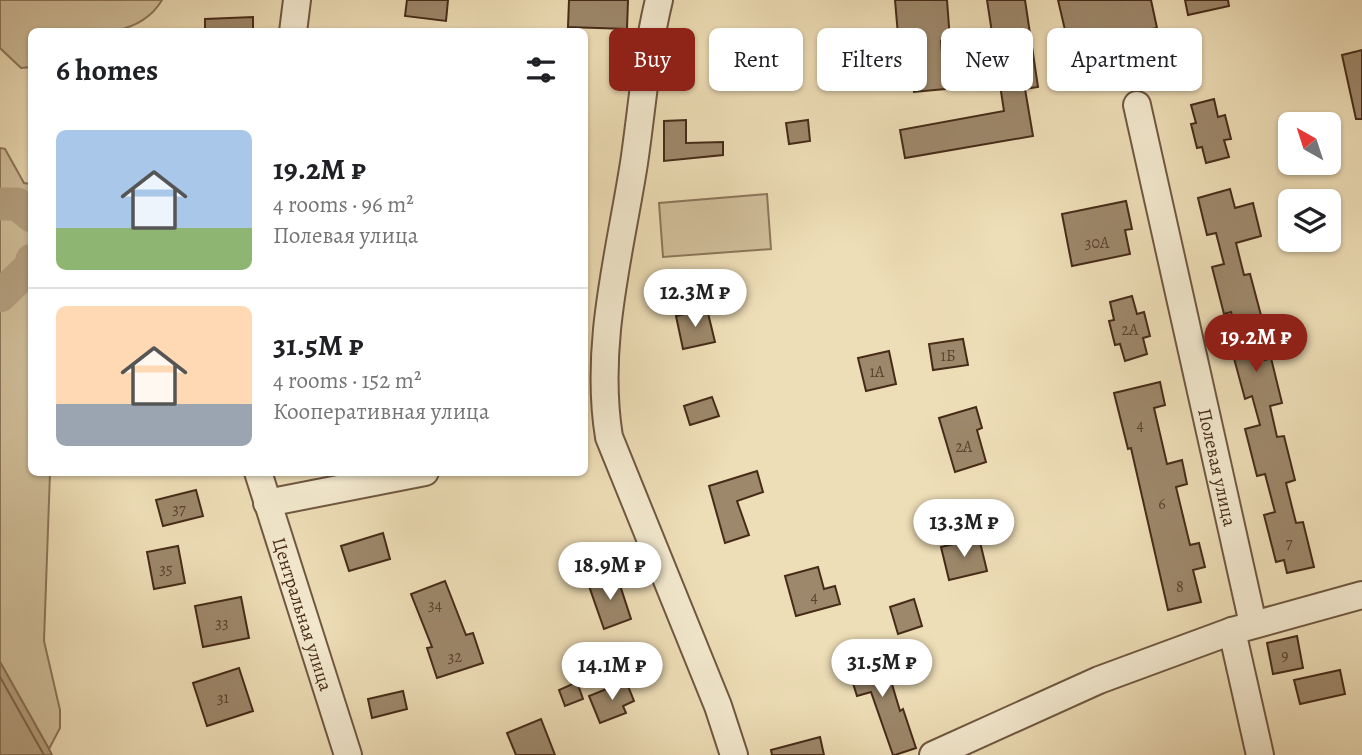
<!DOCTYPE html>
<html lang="en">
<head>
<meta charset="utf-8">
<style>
	body { margin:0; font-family:Alegreya,serif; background:#f6f6f6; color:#202124; height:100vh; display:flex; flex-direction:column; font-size:26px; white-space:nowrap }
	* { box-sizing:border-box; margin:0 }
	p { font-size:23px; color:#757577 }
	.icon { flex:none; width:38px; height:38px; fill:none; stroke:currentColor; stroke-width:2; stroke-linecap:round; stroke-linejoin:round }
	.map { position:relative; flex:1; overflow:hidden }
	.side { position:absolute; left:28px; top:28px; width:560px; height:448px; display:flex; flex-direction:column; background:#fff; border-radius:10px; box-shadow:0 2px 5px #0004 }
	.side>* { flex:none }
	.guide { position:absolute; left:609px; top:28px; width:648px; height:63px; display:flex; gap:14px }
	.needle { width:46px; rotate:321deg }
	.tools { position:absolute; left:1278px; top:112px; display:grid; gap:14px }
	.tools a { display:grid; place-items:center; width:63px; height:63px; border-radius:10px; background:#fff; box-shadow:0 2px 5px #0004; font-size:35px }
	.price { position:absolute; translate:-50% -60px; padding:0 16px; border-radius:24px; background:#fff; color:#222; font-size:23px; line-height:46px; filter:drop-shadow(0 2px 4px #0008) }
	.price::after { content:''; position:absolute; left:50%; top:42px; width:21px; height:16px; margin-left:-10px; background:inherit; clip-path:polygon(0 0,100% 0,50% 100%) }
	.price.selected { background:#8f2418; color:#fff }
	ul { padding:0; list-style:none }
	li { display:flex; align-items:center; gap:21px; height:175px; padding:0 28px }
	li+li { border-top:2px solid #e0e0e0 }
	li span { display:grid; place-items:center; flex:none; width:196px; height:140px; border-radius:10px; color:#555 }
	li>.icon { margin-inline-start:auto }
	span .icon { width:84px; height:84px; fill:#fffc; stroke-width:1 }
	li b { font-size:30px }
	h2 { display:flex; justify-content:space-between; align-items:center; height:84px; padding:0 28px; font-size:30px }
	.tag { padding:0 24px; border-radius:10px; background:#fff; box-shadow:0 2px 5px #0004; font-size:24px; line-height:63px }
	.tag.selected { background:#8f2418; color:#fff }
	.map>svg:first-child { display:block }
	.green { fill:#d1c09c; stroke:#8c765a; stroke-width:2 }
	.water { fill:#b5a181; stroke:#897257; stroke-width:2 }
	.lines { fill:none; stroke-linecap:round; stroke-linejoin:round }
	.shore { stroke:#7e664c; stroke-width:2 }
	.river { stroke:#b5a181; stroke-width:33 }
	.building { fill:#9d886b; stroke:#462b18; stroke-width:2 }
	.minor-casing { stroke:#705840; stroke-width:30 }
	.minor { stroke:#f4ead0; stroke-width:26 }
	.labels { text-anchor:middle; stroke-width:7; stroke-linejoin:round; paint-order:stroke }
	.number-label { font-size:16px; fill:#5c422d }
	.street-label { font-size:19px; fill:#462b18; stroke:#f4ead0 }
</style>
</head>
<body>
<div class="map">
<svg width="1362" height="755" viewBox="0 0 1362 755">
	<rect width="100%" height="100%" fill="#eedeb7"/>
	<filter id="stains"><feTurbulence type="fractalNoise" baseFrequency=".00286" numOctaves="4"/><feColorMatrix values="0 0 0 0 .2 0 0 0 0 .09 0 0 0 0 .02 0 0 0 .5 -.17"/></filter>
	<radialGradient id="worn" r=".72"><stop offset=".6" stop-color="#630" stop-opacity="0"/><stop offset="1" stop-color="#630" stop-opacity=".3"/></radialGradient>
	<!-- green -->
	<g class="green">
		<path d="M0,0H162C136,44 75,32 32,32L31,67L21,68L0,48Z"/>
		<path d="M0,148L5,149L24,183L31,184L32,472L50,473L44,641L60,710V728L49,749L0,662Z"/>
		<path d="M767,194L771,249L663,257L659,203Z"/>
	</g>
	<!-- water -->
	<path class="water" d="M0,662L49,749L52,755H0Z"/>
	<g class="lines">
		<!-- shore -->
		<path class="shore" d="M0,677L44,755"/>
		<!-- river -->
		<g class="river">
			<path d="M0,204H17L32,216"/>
			<path d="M0,296L31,266L32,260"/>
		</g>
	</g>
	<!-- building -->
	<g class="building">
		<path d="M407,0H448L446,21L405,16Z"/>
		<path d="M569,0H628L627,29L568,27Z"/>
		<path d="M895,0H947L950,40L941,41L945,89L914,92L913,81L902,82Z"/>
		<path d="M987,0H1025L1038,87L1025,89L1033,136L905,158L900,130L1004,111Z"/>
		<path d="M1058,0H1151L1157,28L1069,47Z"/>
		<path d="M1185,0H1228L1229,6L1188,15Z"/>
		<path d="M253,17V32H205V19Z"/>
		<path d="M1362,50V119H1356L1342,55Z"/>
		<path d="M1214,99L1218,117L1225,115L1231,139L1224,140L1229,157L1206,163L1202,147L1197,148L1191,124L1196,123L1191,105Z"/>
		<path d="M686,120V143L723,142V155L664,161V121Z"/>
		<path d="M808,120L810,141L789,144L786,123Z"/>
		<path d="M1230,189L1235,208L1253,203L1261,236L1236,243L1244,275L1250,274L1262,319L1254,321L1265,360L1271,358L1282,403L1270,406L1277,437L1284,436L1295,480L1286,483L1296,523L1303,522L1314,567L1287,573L1284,560L1276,562L1264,515L1275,512L1265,474L1257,476L1245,429L1260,425L1252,396L1245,399L1232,351L1241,349L1231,312L1224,314L1212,267L1224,264L1216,233L1207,235L1198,198Z"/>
		<path d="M1126,201L1132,229L1125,230L1130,254L1072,266L1062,214Z"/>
		<path d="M1132,296L1137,314L1144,312L1150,336L1143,338L1147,354L1125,361L1120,344L1115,345L1109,321L1114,320L1110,302Z"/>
		<path d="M707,309L715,342L683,349L676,316Z"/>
		<path d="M963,339L968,365L933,370L929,344Z"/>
		<path d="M889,351L896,384L866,391L858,358Z"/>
		<path d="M1160,382L1165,405L1154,408L1167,464L1182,460L1187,484L1176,487L1190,545L1199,543L1205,567L1193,570L1201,602L1168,610L1131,448L1128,449L1114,393Z"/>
		<path d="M712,397L719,416L690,425L684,406Z"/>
		<path d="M976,407L982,428L977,430L986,462L955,472L939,418Z"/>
		<path d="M757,471L763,492L737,501L749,535L725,543L709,486Z"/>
		<path d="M196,490L203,516L163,526L156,500Z"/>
		<path d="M383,533L390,559L349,571L341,546Z"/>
		<path d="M979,538L987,571L949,580L941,547Z"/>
		<path d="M178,546L185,583L154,589L147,552Z"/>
		<path d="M818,567L824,589L835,586L840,604L796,616L785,576Z"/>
		<path d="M617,576L631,619L604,629L589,586Z"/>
		<path d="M445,581L466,635L473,633L483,663L437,678L427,648L432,647L411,594Z"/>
		<path d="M241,597L249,638L203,647L195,606Z"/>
		<path d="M914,599L922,626L898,634L890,607Z"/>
		<path d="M1297,636L1303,668L1273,674L1267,643Z"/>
		<path d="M882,651L900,711L903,709L916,748L895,755H893L871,692L857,696L846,661Z"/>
		<path d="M239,668L253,711L207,726L193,683Z"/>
		<path d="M1340,670L1345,694L1300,704L1294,680Z"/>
		<path d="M626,681L634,701L623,706L626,713L600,723L589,696Z"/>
		<path d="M577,682L583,699L565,706L559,690Z"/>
		<path d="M403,691L407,709L372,718L368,699Z"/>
		<path d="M541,719L555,755H516L507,733Z"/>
		<path d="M820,737L824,755H772L771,750Z"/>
	</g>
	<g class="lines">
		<!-- minor casing -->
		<g class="minor-casing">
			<g id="minor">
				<path d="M659,0C646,53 642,109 634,163C620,253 594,345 609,437L718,706L734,755"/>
				<path d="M293,32L297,0"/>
				<path id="s1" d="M1137,105L1253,624"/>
				<path id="s2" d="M258,472L348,755"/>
				<path d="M267,503L425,472"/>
				<path d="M1232,631L1260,755"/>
				<path d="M933,755L1099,680L1232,631L1362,595"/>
			</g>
		</g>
		<!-- minor -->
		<use href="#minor" class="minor"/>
	</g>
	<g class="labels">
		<!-- number labels -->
		<g class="number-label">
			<text x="1097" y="248">30А</text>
			<text x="1130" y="335">2А</text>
			<text x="948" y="361">1Б</text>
			<text x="877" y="377">1А</text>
			<text x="1140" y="430">4</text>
			<text x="964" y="452">2А</text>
			<text x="1162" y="509">6</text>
			<text x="179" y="514">37</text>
			<text x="1289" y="548">7</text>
			<text x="166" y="574">35</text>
			<text x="1180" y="592">8</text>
			<text x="814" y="602">4</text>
			<text x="435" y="610">34</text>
			<text x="222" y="628">33</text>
			<text x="1285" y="661">9</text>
			<text x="455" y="662">32</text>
			<text x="223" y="703">31</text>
		</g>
		<!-- street labels -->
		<g class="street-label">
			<text dy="7" stroke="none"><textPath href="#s1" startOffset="371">Полевая улица</textPath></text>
			<text dy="7" stroke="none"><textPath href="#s2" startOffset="149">Центральная улица</textPath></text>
		</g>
	</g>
	<rect width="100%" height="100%" filter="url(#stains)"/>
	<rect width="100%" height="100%" fill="url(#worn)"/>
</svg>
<div class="tools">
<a><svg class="needle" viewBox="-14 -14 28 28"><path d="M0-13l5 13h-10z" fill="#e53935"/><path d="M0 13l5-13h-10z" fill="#757577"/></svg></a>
<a><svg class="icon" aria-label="layers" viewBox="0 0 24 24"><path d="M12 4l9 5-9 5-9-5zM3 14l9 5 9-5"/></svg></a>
</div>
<b class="price" style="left:695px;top:329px">12.3M ₽</b>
<b class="price selected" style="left:1256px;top:374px">19.2M ₽</b>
<b class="price" style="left:964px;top:559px">13.3M ₽</b>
<b class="price" style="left:610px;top:602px">18.9M ₽</b>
<b class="price" style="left:882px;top:699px">31.5M ₽</b>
<b class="price" style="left:612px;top:702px">14.1M ₽</b>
<div class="guide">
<a class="tag selected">Buy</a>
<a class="tag">Rent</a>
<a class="tag">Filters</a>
<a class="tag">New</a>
<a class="tag">Apartment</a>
</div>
<section class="side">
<h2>6 homes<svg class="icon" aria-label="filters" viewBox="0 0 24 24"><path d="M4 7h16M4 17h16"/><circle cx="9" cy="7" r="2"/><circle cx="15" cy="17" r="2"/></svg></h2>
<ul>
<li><span style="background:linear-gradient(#a9c7e8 70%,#8fb573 0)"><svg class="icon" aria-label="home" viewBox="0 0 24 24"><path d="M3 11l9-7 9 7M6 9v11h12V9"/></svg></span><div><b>19.2M ₽</b><p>4 rooms · 96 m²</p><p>Полевая улица</p></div></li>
<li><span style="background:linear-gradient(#ffd9b3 70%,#9aa5b1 0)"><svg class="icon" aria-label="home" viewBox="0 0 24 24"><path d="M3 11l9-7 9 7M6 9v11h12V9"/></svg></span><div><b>31.5M ₽</b><p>4 rooms · 152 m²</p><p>Кооперативная улица</p></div></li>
</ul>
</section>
</div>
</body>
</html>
